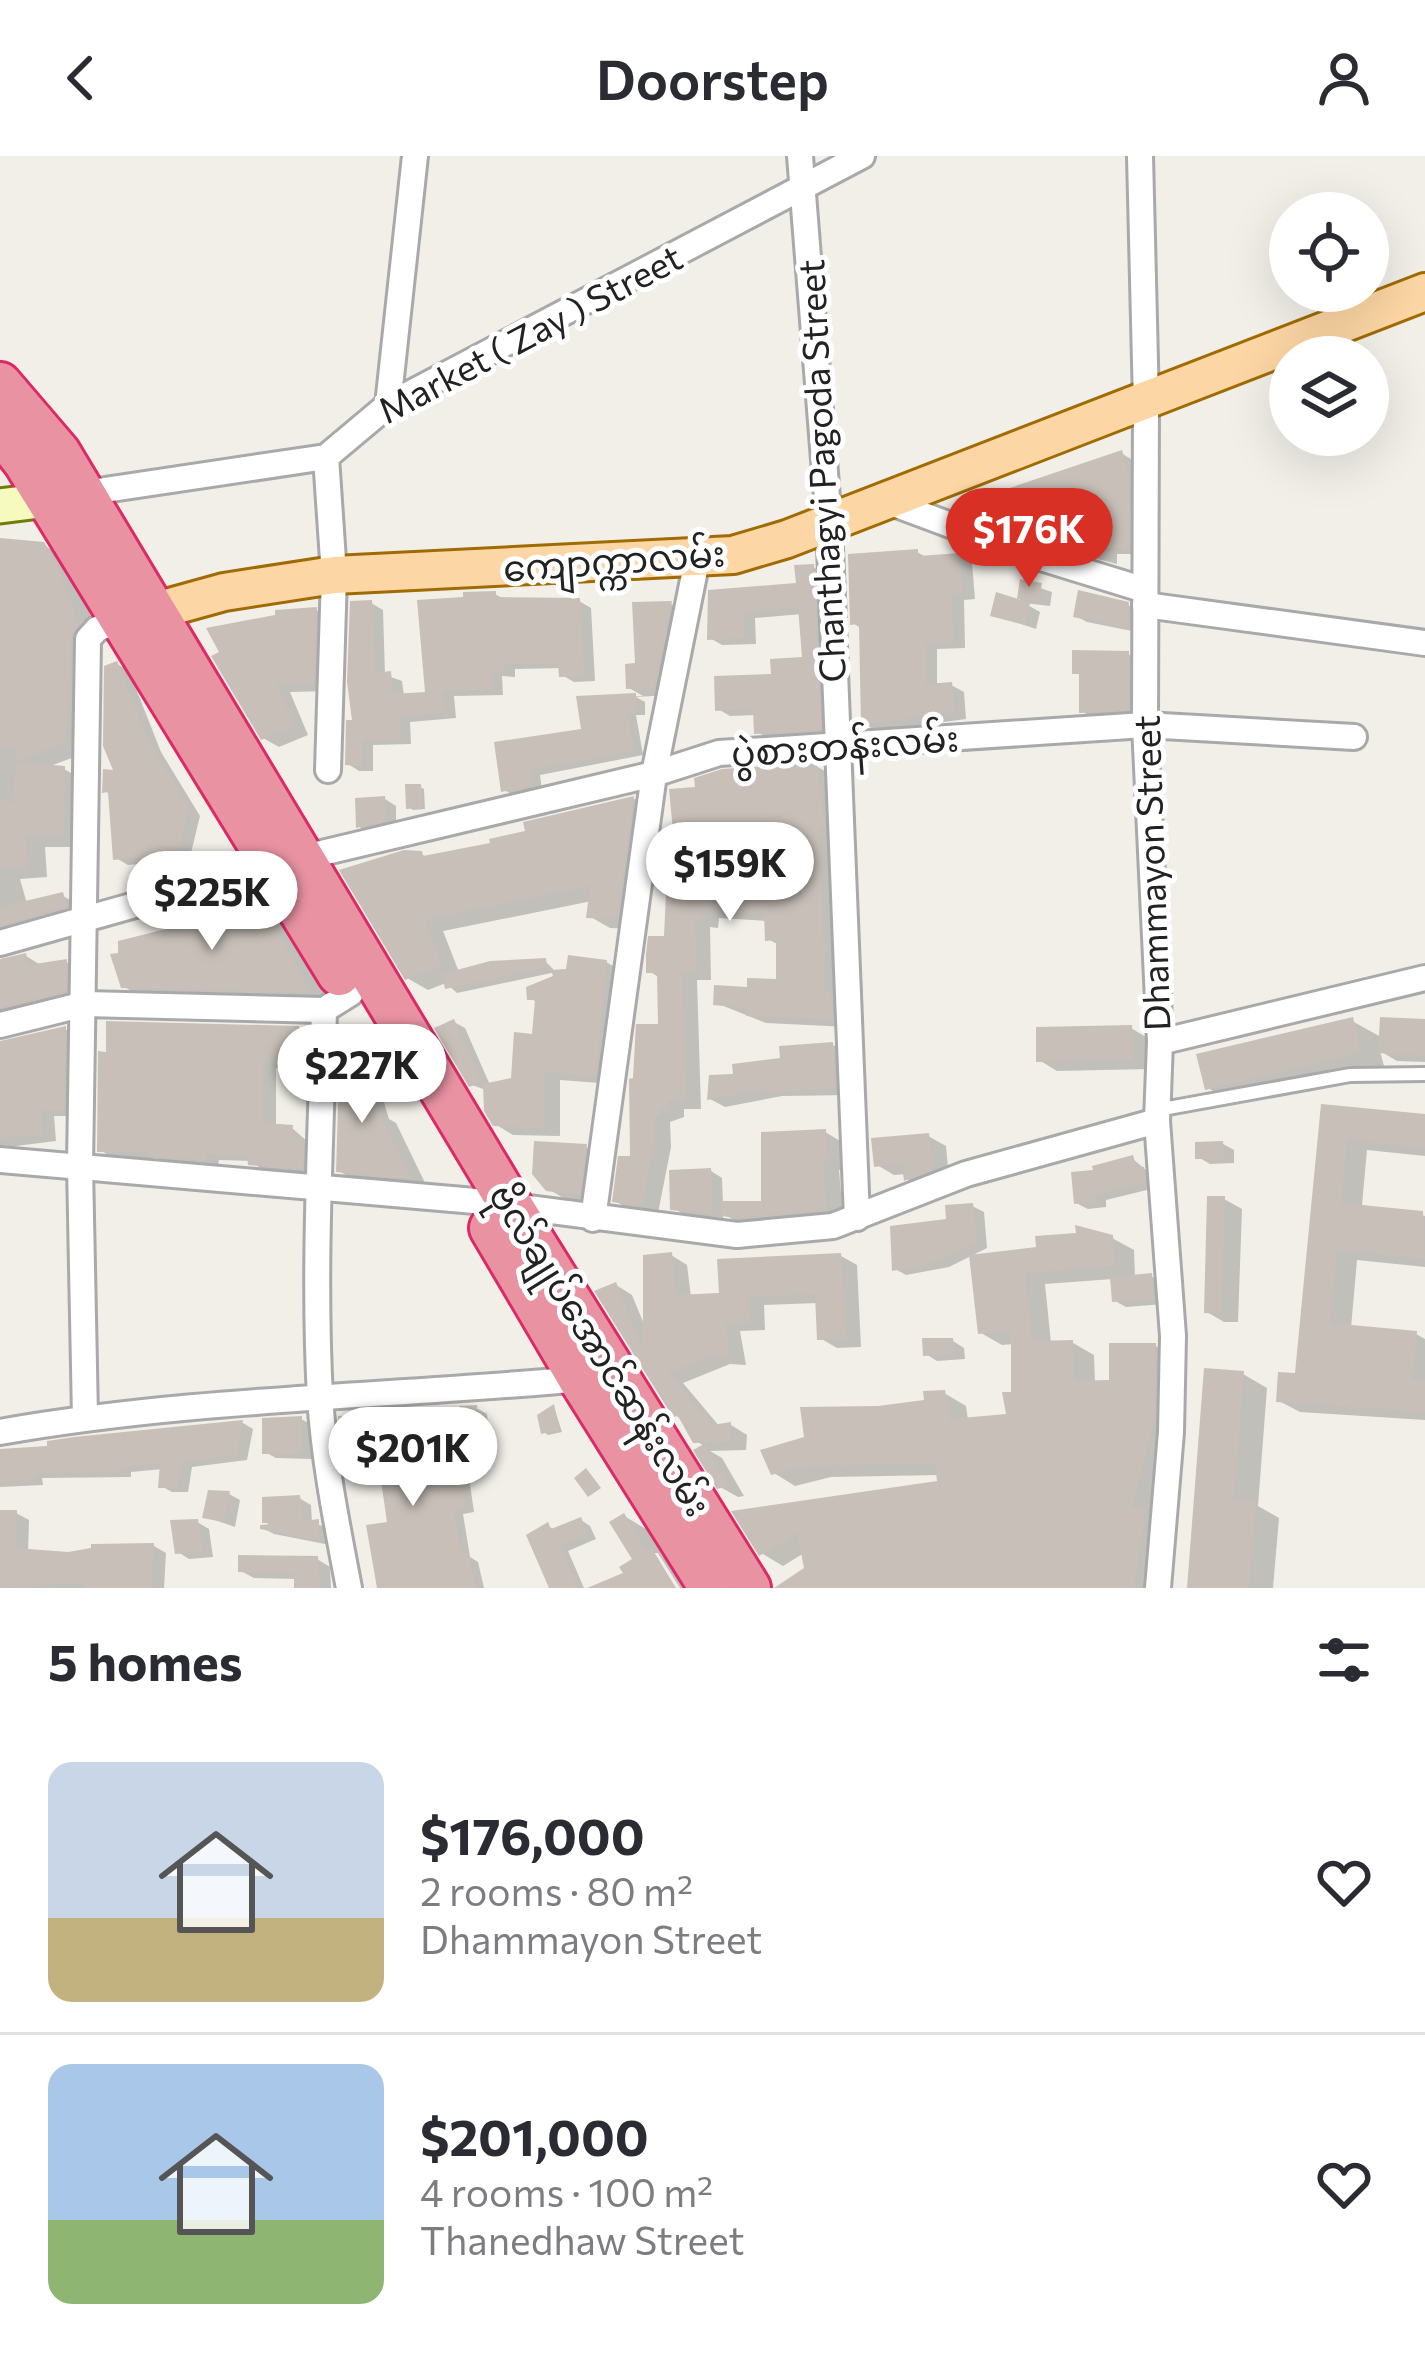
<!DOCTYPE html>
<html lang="en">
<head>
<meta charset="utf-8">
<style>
	body { margin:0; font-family:Commissioner,"Noto Sans Myanmar",sans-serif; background:#f2f2f3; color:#2b2b33; height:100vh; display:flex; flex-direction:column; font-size:45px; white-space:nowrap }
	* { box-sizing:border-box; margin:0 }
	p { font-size:39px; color:#7c7c81 }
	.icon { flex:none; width:66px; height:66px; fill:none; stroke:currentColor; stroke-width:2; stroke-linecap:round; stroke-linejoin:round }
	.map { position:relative; height:1432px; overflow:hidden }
	.drawer { display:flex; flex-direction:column; background:#fff; flex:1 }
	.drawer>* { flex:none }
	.controls { position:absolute; left:1269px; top:36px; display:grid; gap:24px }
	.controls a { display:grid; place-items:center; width:120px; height:120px; border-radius:50%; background:#fff; box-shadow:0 12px 48px #0002; font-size:60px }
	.price { position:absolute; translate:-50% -102px; padding:0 27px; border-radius:42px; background:#fff; color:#222; font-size:39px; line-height:78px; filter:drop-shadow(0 3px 6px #0008) }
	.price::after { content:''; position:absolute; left:50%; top:72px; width:36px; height:27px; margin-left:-18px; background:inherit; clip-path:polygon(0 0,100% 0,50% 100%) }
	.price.active { background:#d93025; color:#fff }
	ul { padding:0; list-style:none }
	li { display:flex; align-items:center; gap:36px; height:300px; padding:0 48px }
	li+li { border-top:3px solid #e1e1e2 }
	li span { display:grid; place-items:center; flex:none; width:336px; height:240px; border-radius:24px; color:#555 }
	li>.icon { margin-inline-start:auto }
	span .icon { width:144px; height:144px; fill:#fffc; stroke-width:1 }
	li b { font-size:51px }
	h2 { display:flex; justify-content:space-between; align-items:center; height:144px; padding:0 48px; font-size:51px }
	header { display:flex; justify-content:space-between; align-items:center; height:156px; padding:0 48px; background:#fff; font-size:54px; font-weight:600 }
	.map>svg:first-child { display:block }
	.shadow { fill:#0003 }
	.building { fill:#c7bfb8 }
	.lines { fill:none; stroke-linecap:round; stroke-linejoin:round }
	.lane-casing { stroke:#a9a9a9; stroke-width:18 }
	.street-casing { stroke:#a9a9a9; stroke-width:30 }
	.secondary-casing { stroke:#707d05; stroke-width:39 }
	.primary-casing { stroke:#a06b00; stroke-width:42 }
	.highway-casing { stroke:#dc2a67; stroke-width:48 }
	.lane { stroke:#fff; stroke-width:12 }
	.street { stroke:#fff; stroke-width:24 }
	.secondary { stroke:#f7fabf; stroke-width:33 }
	.primary { stroke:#fcd6a4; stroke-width:36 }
	.highway { stroke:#e892a2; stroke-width:42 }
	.labels { text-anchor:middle; stroke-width:10; stroke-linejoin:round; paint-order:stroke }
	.street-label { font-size:36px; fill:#222; stroke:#fff }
</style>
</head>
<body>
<header><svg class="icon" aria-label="back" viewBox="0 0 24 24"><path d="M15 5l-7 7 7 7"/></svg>Doorstep<svg class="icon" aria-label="person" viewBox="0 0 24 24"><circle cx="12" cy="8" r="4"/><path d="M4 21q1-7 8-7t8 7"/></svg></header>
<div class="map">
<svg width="1425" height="1432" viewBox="0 0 1425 1432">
	<rect width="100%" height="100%" fill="#f2efe9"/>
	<!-- shadow -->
	<g class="shadow">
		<path d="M1121,297L1134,305L1141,398H1117V408L1090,401L1076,393V369L1036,383L1015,376Z"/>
		<path d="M0,385L43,389L64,401L78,423L98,481L85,597L45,612L64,613L85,625L84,691H45L47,721L20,723L27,748L63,740L83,751L0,792Z"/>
		<path d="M917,396L929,403L960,400L972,407L975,443L964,444L965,492L937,493V530L951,529L964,536L966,563L877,575L864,568L862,473L853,467Z"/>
		<path d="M813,411L826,418L832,579L770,583L757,576L756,559L730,560L718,553L806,504L802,458L755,462L756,488L722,489L710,482L711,437L799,430Z"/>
		<path d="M1022,426L1052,436L1050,450L1024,447L1040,456L1036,473L994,459L1020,447Z"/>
		<path d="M495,438L507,445H579L591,452L595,525L574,526L562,519V512L515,513V521L502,520L503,539L454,540L456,562L410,566L411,588L373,589V615H359L348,608L371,447L383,454L385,519L402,525L404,540L428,539Z"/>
		<path d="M671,448L686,457L670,539L636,541L645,546V559H636L643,599L540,619L542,634L514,639L504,634L584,575L579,542L643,540L629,532Z"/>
		<path d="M1128,449L1139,456L1137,476L1087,466L1076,460Z"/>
		<path d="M316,454L331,462L329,535L290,536L308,579L279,591L263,582L215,502Z"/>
		<path d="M1128,498L1143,506V561L1097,564L1082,555V520L1075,516Z"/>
		<path d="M117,508L129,515L161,596L200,660L191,697L197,718L184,722V727L168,729L156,722L153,707L128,709L116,702L111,639L105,635L118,617Z"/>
		<path d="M816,610L833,620L848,871L766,867L716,847L779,826V789L768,783L767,765L719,762L718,772L710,771L711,824H697L701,953H684V961L670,966L671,991L658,1057L631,1054L615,1045L633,1004L661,872L660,822L649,815L667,783Z"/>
		<path d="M420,631L424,633L425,653L413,654L409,651Z"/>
		<path d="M385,643L396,650V670L369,677L358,670Z"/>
		<path d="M634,643L654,654L638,773L610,772L589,760L592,745L443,775L459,816L545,805L556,816L457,837L446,827L428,834L407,822L421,698L428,702L494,690L529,677L527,668Z"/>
		<path d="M258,742L281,756L331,848L146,844L123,830L121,800Z"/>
		<path d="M26,800L39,808L66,806L79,813V842L0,870V804Z"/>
		<path d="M606,806L624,816L613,928L560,924V980L513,979L495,968L486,934L472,929L454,866L465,872L490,929L514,925L535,881L538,847L530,842Z"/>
		<path d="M1352,865L1381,881L1425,866V906L1397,905L1380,895L1384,910L1232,946L1208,932Z"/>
		<path d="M1131,872L1149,883L1150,913L1057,915L1039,904Z"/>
		<path d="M65,873L78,881L77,960H54L56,985L0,992V887Z"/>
		<path d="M298,873L312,881L319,910L276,912V971L292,972L316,993V1019L264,1015L251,1005L219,1004L218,1010L164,1006L157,1002H113L100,994Z"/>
		<path d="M350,883L368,893L389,963L396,967L427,1031L356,1025L339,1015Z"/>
		<path d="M833,889L848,898L849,939L782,940L725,951L710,943L737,921Z"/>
		<path d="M1323,951L1425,961V1000L1367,994L1362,1049L1425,1060V1134V1111L1357,1104L1351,1172L1416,1178L1425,1183V1264L1300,1256L1279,1245L1298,1220Z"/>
		<path d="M825,976L842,986L844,1014H839L843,1062L741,1068L723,1058V1062L685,1059L673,1052L711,1015L722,1022L723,1048H764Z"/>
		<path d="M928,980L946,990L949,1023L924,1033L907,1023L906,1018L894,1019L877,1009Z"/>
		<path d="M1223,988L1234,994V1007L1210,1008L1198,1001Z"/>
		<path d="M586,991L603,1001L597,1047L567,1044L548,1033Z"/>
		<path d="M1133,1003L1154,1021L1155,1032L1106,1044V1051L1088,1053L1076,1047L1097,1017Z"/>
		<path d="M1224,1043L1242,1053L1238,1166H1224L1207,1156Z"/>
		<path d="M972,1050L984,1056L987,1092L949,1111L906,1119L895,1113Z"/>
		<path d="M1112,1082L1134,1094L1135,1122L1151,1120L1162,1127L1164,1148L1126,1151L1115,1145L1113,1123L1045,1128L1051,1187H1073L1094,1199L1095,1227H1112L1156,1190L1177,1202L1157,1432H777L807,1414L804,1397L783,1410L761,1397L736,1357L940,1328L939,1319L831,1321L795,1330L774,1317L878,1253L927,1247L944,1237L966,1250L968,1264L1010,1261L1014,1188L1002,1189L981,1177L972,1101Z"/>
		<path d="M671,1099L687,1109L691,1141L722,1140L841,1100L857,1109L861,1191L837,1192L820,1182L818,1147L764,1149L765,1174L740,1175L746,1209L730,1208L683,1227L720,1271L731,1269L747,1279L746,1294L710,1295L722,1302L744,1340L738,1341L720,1331L698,1295L706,1291L696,1285L683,1264L675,1259L598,1136L616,1129L632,1139L646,1173Z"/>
		<path d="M953,1185L964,1192L965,1203L937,1205L926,1198Z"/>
		<path d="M1207,1215L1243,1218L1267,1232L1258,1350L1279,1362L1273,1432H1190Z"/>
		<path d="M554,1251L562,1276L548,1279L544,1276Z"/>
		<path d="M476,1252L487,1258L491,1301L476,1302L465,1296Z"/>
		<path d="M425,1256L436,1262L441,1310L457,1307L468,1314L474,1356L463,1358L470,1401L478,1406L484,1432H441L427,1383L418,1384L423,1432H383L379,1394L390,1368L382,1308L357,1309L346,1302L362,1263L373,1269V1289L412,1284Z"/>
		<path d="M301,1263L312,1269V1303L276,1302L265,1296Z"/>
		<path d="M243,1267L253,1273L247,1304L192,1311L188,1336H172L161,1330L163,1313L131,1316V1321L42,1322L43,1329L0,1331V1297L50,1292L75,1284Z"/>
		<path d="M229,1338L240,1344L235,1371L206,1361Z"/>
		<path d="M299,1342L311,1349L312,1367L330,1372V1389L274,1378L263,1372L274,1371L265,1366Z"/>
		<path d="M0,1357H16L29,1364L28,1396L68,1399L154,1390L166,1397L164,1432H0Z"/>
		<path d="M624,1360L646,1373L663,1401L673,1407L688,1432H680L658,1397H651L673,1432H588L628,1418L636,1404Z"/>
		<path d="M581,1364L590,1370L596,1383L568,1395L584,1432H552L530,1380L548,1370L556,1375Z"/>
		<path d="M197,1366L209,1373L213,1401L189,1403L178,1396Z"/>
		<path d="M317,1403L330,1411L331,1432H297V1423L254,1422L241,1415Z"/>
	</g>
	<!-- building -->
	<g class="building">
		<path d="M1122,294L1129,319V392H1105V404L1073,395V360L1020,378L999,370L989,339Z"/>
		<path d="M0,382L44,386L58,409L79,469L71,483L66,586L16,605L17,592L0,591Z"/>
		<path d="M918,393V400L960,397L963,437L952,438L954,487H926V528L952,526L955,557L861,569L859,468L850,469L848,398Z"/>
		<path d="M814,408L821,574L754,578L753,553L715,555L714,520L771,518L770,503L802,501L798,451L744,456L745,482L707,484L708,434L796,427L794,409Z"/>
		<path d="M1020,423L1042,427L1039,445L1017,443Z"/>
		<path d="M1078,434L1129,446L1127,472L1073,461Z"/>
		<path d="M496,435V441L580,442L584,520L559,521L558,507L504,508V516L491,515L492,534L443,535L445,557L399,560L400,583L362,584V610L345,609L346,564H352L347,526L350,445L372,444L375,517L391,515L393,538L425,536L417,444L463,441V436Z"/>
		<path d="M996,436L1030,447L1025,469L990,460Z"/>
		<path d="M672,445L654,532L626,533L625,508L635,507L632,446Z"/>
		<path d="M317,451L314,527L277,529L295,570L261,584L211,500L219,496L206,472L275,459V454Z"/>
		<path d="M1072,494L1129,495V554L1079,557V518H1072Z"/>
		<path d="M117,505L149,587L189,651L180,689L187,712L157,726L149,701L113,704L108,636L102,637L103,613L113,614L103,590L104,510Z"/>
		<path d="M636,537V554L627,555L634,595L531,614L533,630L501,636L494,586L581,573L576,540Z"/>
		<path d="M16,606L65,610L64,681H26L28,711L0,713V643L12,647Z"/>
		<path d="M817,607L825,672H820L825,836H831L832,863L746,860V852L713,849L714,829L747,831V822L776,823V784L765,785L764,758L703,755V764H695L696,817H682L686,945H668V954L661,953L660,959H655V981L642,1050L612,1046L618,1000H630L629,923L633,922L636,868H658L657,817H646V798L648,780H664L668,696H675L669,633L695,631L694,622L722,613Z"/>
		<path d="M405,628H421L422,652L406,653Z"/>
		<path d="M385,640L386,665L356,672L355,642Z"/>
		<path d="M634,640L617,763L586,762L590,730L425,764L442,810L405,824L339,714L404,694L422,695L423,700L490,687L489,683L525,675L523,666Z"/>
		<path d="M63,736L67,751L0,770V751Z"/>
		<path d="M258,739L311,837L121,832L110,798L118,797V785L178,770L177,756L219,754L218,743Z"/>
		<path d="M26,797L28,809L67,803L66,836L0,852V803Z"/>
		<path d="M568,799L607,804L596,920L544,916V972L493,970L484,955L483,928L511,922L514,876L532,878L535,844H527L526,831L553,820L551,814L566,813Z"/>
		<path d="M546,802L547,811L445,833L442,818L490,805Z"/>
		<path d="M1353,861L1361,897L1205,934L1196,898Z"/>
		<path d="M1380,861L1425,863V900L1378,897Z"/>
		<path d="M454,863L482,926L469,931L434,872Z"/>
		<path d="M106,865L299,870L300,882H307L306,904L263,906V967L293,969L292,982H304L303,1014L248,1009L247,999L206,998V1004L148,1000V996H97L98,895L106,896Z"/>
		<path d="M1132,869L1133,904L1036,906V871Z"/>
		<path d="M66,870L64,954H41L43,979L0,982V885Z"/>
		<path d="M350,879L373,955L378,954L412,1023L336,1016L340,882Z"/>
		<path d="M833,886L835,932L769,936V933L707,944L709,919L733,918L732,908L780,902L779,890Z"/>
		<path d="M1321,948L1425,958V992L1347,984L1341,1047L1423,1055L1425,1103L1337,1094L1330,1167L1417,1175L1412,1224L1425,1225V1256L1276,1246L1278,1216L1295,1217Z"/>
		<path d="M826,973L828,1006H823L827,1054L737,1062L721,1060V1045H761V976Z"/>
		<path d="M929,977L933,1013L904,1025L902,1008L874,1011L871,982Z"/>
		<path d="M534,985L587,988L580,1039L546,1035L532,1018Z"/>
		<path d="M1223,985L1224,1003H1195V986Z"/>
		<path d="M1133,999L1136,1010L1144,1011L1145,1026L1095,1039L1096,1046L1074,1048L1071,1016L1093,1014L1092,1010Z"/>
		<path d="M711,1012L713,1058L670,1054L669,1014Z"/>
		<path d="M1207,1040H1225L1221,1158L1204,1157Z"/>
		<path d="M973,1047L977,1086L937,1106L892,1115L890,1070L946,1063L945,1049Z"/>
		<path d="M1075,1069L1113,1079L1115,1110L1025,1117L1032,1185L1073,1184L1074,1225L1109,1224V1187H1156L1155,1265L1131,1353L1146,1351L1134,1432H774L804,1412L797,1377L759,1400L731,1355L937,1325L935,1308L807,1310L771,1319L760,1294L804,1281L800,1251L878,1250L924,1244L923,1235L945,1234L950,1263L1006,1258L1002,1236H1011V1175L978,1178L969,1099L1036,1091L1035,1080L1076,1077Z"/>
		<path d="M672,1096L676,1139L719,1137L717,1103L841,1097L846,1183L817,1184L815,1138L748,1141L750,1166L725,1167L730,1200L715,1203L714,1199L669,1217L712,1269L731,1266L730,1286L693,1287L678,1260L673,1261L594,1135L616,1126L643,1194V1099Z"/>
		<path d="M1152,1117L1154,1143L1112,1146L1110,1121Z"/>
		<path d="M922,1182H953L954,1198L923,1200Z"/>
		<path d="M1204,1212L1244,1215L1234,1343L1256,1345L1249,1432H1187Z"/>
		<path d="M554,1248L559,1274L541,1278L537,1259Z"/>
		<path d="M477,1249L481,1296L462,1298L459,1250Z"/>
		<path d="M426,1252L432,1308L458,1304L464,1352L454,1353L461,1397H468L476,1432H377L366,1369L387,1366L378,1304H343L338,1260H363L364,1288L408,1281L406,1255Z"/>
		<path d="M302,1260L301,1298H262V1262Z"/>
		<path d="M243,1264L237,1299L182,1306L177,1332H158L160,1307L121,1311V1316L33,1318L34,1324L0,1326V1293L47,1290V1285L74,1281Z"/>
		<path d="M704,1288L729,1330L717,1333L693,1294Z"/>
		<path d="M586,1312L601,1332L588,1341L574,1322Z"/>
		<path d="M208,1334L230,1335L224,1366L202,1362Z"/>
		<path d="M300,1339L303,1365L319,1363V1385L260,1373V1369L282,1367H262V1341Z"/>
		<path d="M0,1354H17L16,1392L68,1396L91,1392V1388L154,1387L152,1432H85L84,1427L0,1432Z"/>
		<path d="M624,1357L646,1394L651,1391L676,1432H587L623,1417L619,1411L632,1403L609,1366Z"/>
		<path d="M581,1361L588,1378L560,1390L579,1432H549L526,1379L548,1366L551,1373Z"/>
		<path d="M198,1363L203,1396L175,1398L170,1364Z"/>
		<path d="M238,1399L318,1400L320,1432H294V1418L238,1416Z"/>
	</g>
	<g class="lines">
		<!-- lane casing -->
		<g class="lane-casing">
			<path id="lane" d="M1157,954L1350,919L1425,918"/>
		</g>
		<!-- street casing -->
		<g class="street-casing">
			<g id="street">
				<path d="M800,0L829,367L857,1062"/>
				<path d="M1140,0L1146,247L1145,569L1160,886L1157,965L1173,1180L1171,1276L1158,1432"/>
				<path d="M388,249L415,0"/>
				<path d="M326,301L334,419L328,614"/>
				<path d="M78,338L326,301L388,249L862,0"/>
				<path d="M886,345L1028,398L1145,434"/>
				<path d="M1145,449L1425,487"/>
				<path d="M0,787L305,701L654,618L719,597L1145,569L1354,581"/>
				<path d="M324,854C321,982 313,1112 320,1241C324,1305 337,1369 349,1432"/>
				<path d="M0,869L85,848L324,854L351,837"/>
				<path d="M1160,886L1425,822"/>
				<path d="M0,1004L475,1045L737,1079L833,1070L966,1018L1157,965"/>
				<path d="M593,1063L654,618L697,404"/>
				<path d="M85,1261L80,1010L88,483L97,473L121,464"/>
				<path d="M0,1276C192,1242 386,1241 580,1223"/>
			</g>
		</g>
		<!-- secondary casing -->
		<g class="secondary-casing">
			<path id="secondary" d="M0,350L48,344"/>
		</g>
		<!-- primary casing -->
		<g class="primary-casing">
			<path id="primary" d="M130,462L224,436L334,419L733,399L787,383L1425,136"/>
		</g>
		<!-- highway casing -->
		<g class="highway-casing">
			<g id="highway">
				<path d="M0,228L59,297L511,1050L749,1432"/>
				<path d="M0,274L25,306L339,818"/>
				<path d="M491,1072L580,1223L711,1432"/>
			</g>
		</g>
		<!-- lane -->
		<use href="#lane" class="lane"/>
		<!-- street -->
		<use href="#street" class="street"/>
		<!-- secondary -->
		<use href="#secondary" class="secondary"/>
		<!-- primary -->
		<use href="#primary" class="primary"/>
		<!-- highway -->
		<use href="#highway" class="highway"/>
	</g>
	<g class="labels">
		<!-- street labels -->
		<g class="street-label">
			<text transform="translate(530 178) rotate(-28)" y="13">Market ( Zay ) Street</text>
			<text transform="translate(822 315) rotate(-93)" y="13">Chanthagyi Pagoda Street</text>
			<text transform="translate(614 405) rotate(-4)" y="13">ကျောက္ကာလမ်း</text>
			<text transform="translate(845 590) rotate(-4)" y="13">ပွဲစားတန်းလမ်း</text>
			<text transform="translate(1152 717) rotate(-92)" y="13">Dhammayon Street</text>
			<text transform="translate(600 1194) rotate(58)" y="13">ဗိုလ်ချုပ်အောင်ဆန်းလမ်း</text>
		</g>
	</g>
</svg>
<div class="controls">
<a><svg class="icon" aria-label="locate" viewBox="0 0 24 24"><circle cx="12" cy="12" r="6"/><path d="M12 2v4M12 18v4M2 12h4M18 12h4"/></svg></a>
<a><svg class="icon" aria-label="layers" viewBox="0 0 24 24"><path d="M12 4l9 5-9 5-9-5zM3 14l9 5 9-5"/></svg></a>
</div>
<b class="price active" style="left:1029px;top:434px">$176K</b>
<b class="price" style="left:730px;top:768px">$159K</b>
<b class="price" style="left:212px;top:797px">$225K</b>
<b class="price" style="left:362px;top:970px">$227K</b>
<b class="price" style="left:413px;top:1353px">$201K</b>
</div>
<section class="drawer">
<h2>5 homes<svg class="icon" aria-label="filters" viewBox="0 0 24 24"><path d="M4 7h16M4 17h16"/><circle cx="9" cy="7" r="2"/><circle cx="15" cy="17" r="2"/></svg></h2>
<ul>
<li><span style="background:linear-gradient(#c9d6e8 65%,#c2b280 0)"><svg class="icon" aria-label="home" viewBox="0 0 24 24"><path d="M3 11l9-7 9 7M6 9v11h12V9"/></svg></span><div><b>$176,000</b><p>2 rooms · 80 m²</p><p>Dhammayon Street</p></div><svg class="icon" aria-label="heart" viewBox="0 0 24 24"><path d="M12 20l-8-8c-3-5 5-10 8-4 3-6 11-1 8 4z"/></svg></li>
<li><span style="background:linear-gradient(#a9c7e8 65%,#8fb573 0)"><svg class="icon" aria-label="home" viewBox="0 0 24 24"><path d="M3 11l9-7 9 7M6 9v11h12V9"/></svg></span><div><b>$201,000</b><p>4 rooms · 100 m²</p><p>Thanedhaw Street</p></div><svg class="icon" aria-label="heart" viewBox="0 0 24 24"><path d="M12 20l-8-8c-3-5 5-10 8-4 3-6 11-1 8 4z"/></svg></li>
</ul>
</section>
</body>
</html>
